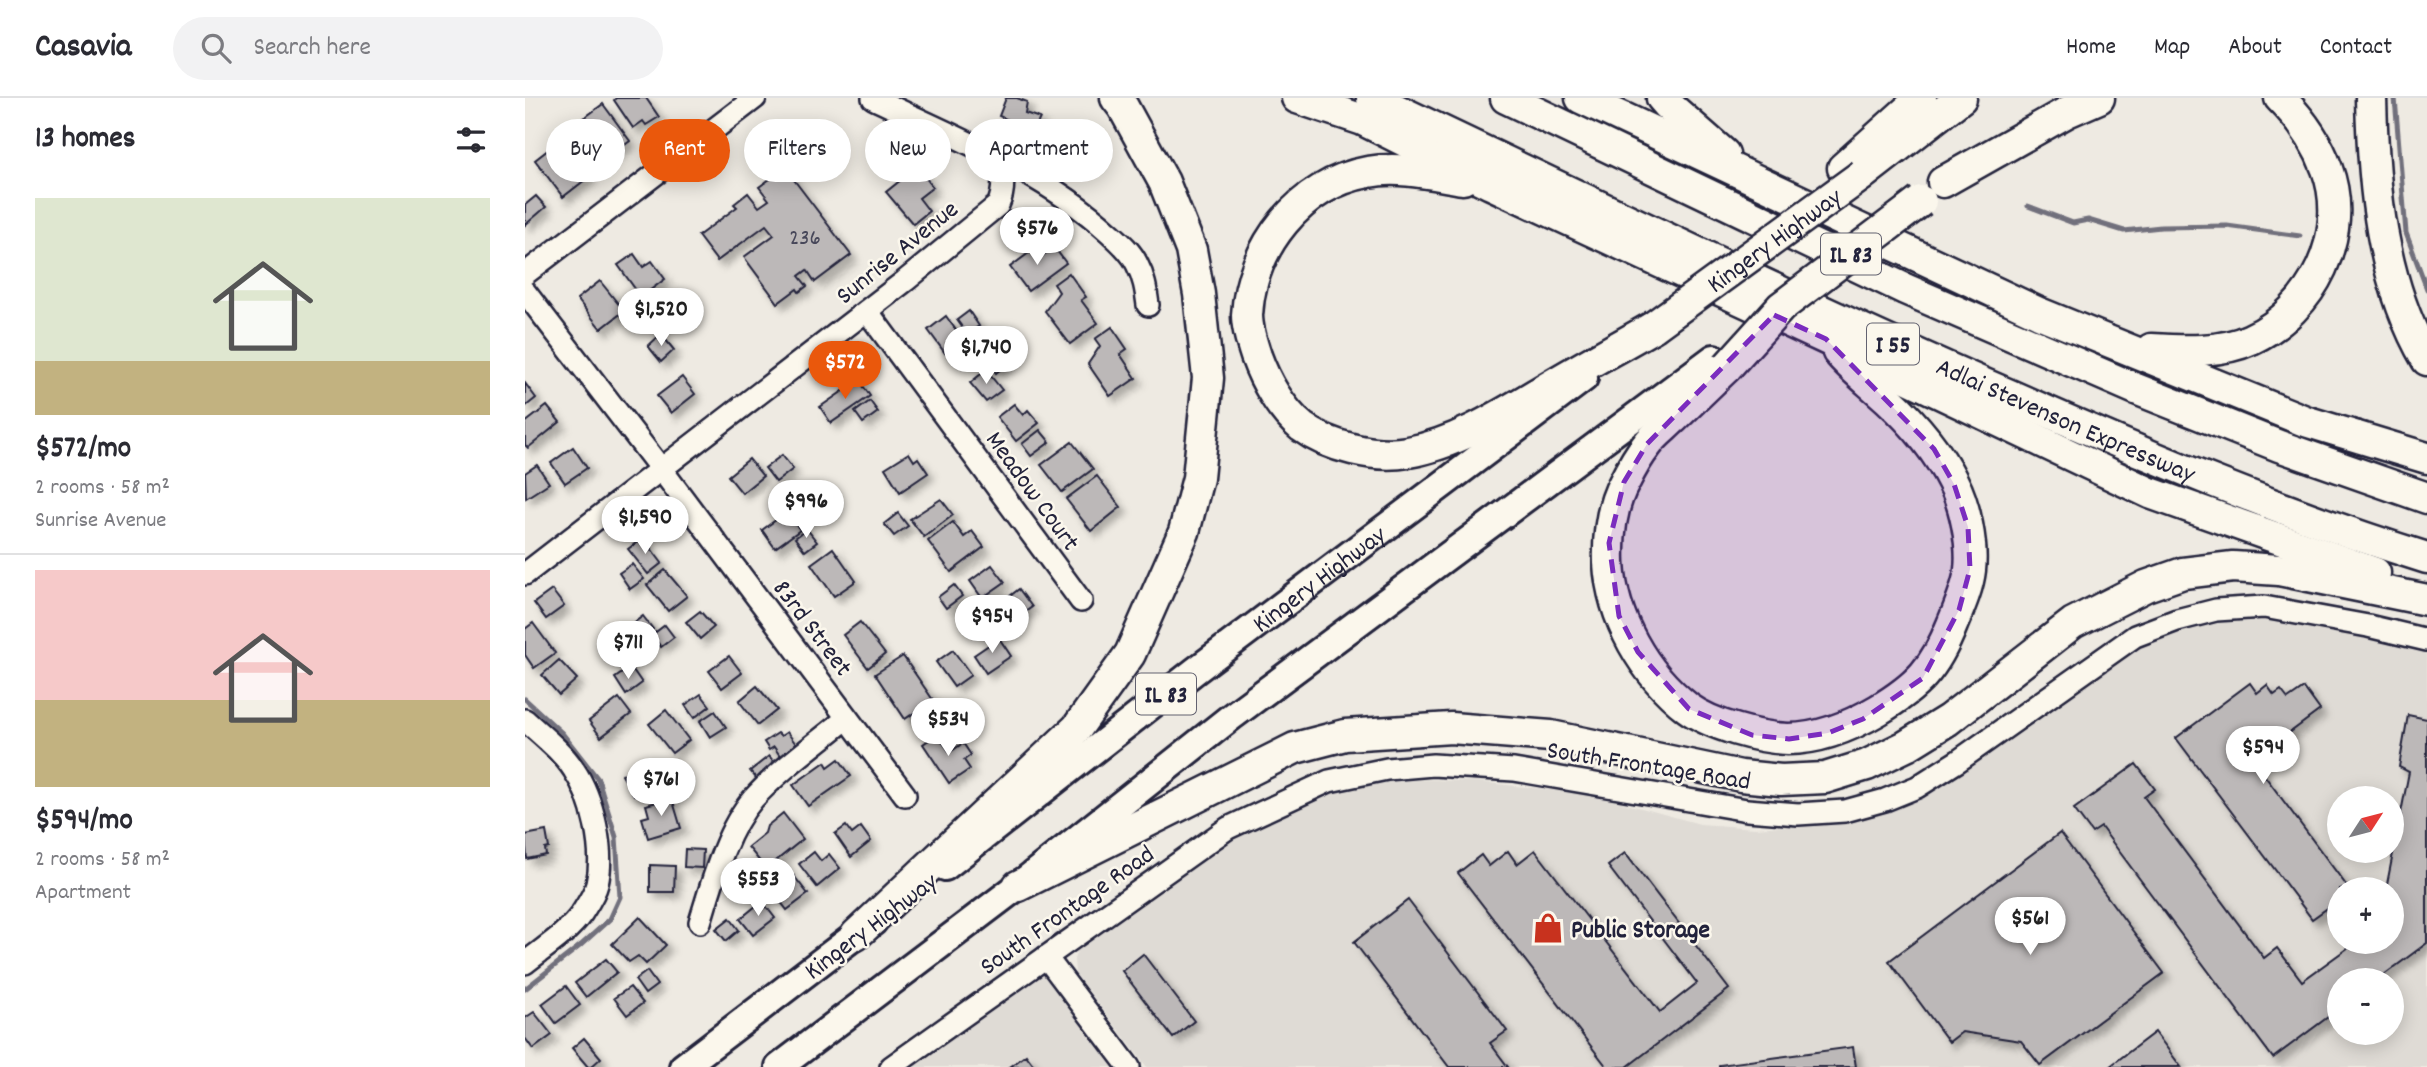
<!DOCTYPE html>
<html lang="en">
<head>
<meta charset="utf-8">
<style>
	body { margin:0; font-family:Dekko,sans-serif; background:#f2f2f3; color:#2b2b33; height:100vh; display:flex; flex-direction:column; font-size:26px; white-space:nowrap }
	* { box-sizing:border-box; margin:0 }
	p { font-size:23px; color:#7c7c81 }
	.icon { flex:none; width:38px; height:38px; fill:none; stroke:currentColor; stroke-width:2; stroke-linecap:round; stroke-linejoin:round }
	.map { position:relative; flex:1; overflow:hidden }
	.details { display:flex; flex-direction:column; background:#fff; width:525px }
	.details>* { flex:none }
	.guide { position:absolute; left:21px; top:21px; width:665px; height:63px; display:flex; gap:14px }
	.needle { width:46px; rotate:54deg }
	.tools { position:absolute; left:1802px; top:688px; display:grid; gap:14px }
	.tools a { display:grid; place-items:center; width:77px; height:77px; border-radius:50%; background:#fff; box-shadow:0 4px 18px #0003; font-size:35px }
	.price { position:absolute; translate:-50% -60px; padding:0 16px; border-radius:24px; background:#fff; color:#222; font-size:23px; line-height:46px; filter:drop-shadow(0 2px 4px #0008) }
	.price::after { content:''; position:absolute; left:50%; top:42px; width:21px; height:16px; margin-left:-10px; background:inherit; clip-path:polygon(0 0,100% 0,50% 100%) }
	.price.current { background:#ea580c; color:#fff }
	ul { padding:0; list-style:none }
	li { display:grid; align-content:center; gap:14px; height:371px; padding:0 35px }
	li+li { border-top:2px solid #e1e1e2 }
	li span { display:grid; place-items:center; height:217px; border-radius:0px; color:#555 }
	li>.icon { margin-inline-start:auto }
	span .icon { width:126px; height:126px; fill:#fffc; stroke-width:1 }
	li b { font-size:30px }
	h2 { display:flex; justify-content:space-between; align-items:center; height:84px; padding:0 35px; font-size:30px }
	.chip { padding:0 24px; border-radius:32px; background:#fff; box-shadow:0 4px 18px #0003; font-size:24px; line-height:63px }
	.chip.current { background:#ea580c; color:#fff }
	header { display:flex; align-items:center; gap:42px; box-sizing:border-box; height:98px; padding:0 35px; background:#fff; border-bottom:2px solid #e1e1e2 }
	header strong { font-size:33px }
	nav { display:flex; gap:38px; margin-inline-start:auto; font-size:24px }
	.search { width:490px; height:63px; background:#f2f2f3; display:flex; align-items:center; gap:18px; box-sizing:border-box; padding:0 24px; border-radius:38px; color:#7c7c81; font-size:26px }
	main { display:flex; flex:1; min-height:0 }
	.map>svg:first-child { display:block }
	.built { fill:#dfdbd5; fill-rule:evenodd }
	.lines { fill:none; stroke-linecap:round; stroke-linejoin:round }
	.stream { stroke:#716f7c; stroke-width:5 }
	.building { fill:#bcb8b8; stroke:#22223b; stroke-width:2; filter:url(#shadow) }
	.minor-casing { stroke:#22223b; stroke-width:26 }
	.major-casing { stroke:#22223b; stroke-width:32 }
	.highway-casing { stroke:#22223b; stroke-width:35 }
	.minor { stroke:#fbf7ec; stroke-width:21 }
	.major { stroke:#fbf7ec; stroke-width:26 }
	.highway { stroke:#fbf7ec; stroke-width:30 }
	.highway-bridge-casing { stroke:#22223b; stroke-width:35; stroke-linecap:butt }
	.highway-bridge { stroke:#fbf7ec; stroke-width:30 }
	.marked { fill:#7b2cbf; fill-opacity:0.2; stroke:#7b2cbf; stroke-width:5; stroke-dasharray:14 9; stroke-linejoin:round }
	.labels { text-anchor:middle; stroke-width:5; stroke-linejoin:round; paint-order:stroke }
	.number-label { font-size:23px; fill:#48485a }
	.shield { fill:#fbf7ec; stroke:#636270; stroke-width:2 }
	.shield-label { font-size:24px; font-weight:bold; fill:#22223b }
	.street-label { font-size:26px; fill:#22223b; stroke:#fbf7ec }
	.poi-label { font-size:26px; font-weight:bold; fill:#22223b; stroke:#fbf7ec; text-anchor:start }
</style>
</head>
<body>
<header>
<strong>Casavia</strong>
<div class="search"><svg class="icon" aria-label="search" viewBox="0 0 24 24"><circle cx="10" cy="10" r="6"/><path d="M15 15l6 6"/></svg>Search here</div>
<nav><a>Home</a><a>Map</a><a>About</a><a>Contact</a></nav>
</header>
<main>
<section class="details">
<h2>13 homes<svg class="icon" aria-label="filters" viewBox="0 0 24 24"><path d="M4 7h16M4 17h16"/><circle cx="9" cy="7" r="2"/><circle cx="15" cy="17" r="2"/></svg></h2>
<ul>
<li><span style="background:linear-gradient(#dfe7d0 75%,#c2b280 0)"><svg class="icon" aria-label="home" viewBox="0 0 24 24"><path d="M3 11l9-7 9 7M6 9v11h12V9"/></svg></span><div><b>$572/mo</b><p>2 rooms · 58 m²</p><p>Sunrise Avenue</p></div></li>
<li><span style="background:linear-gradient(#f6c9c9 60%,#c2b280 0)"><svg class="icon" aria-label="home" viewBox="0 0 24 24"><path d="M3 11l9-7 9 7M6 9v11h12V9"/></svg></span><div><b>$594/mo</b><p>2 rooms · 58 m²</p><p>Apartment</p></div></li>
</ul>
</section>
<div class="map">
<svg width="1902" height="969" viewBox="0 0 1902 969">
	<defs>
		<filter id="shadow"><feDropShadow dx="6" dy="6" stdDeviation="3.5" flood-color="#0004"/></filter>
	</defs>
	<rect width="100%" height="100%" fill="#eeeae2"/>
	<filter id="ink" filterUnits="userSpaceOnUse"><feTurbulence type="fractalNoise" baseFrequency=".0143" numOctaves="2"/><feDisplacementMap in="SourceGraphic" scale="14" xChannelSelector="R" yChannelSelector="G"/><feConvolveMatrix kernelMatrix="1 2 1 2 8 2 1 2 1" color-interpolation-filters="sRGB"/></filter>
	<g filter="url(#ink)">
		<!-- built -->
		<g class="built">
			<path d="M1734,520L1820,535L1902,554V969H622L550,875L549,861L556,842L719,730L812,691L868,680L954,684L1065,696L1175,726L1230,730L1318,724L1378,708L1417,689L1541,593L1616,546L1669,528ZM1815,700H1867V752H1815ZM1815,791H1867V844H1815ZM1815,882H1867V934H1815Z"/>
			<path d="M518,875L590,969H385Z"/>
		</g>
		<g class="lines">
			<!-- stream -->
			<g class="stream">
				<path d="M1870,0L1881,135L1902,191"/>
				<path d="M1503,108L1548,125L1563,122L1599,133L1636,129L1702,128L1775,138"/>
				<path d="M0,601L37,635L73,681L91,739L95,799L85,821L56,847L0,891"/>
			</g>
		</g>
		<!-- building -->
		<g class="building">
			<path d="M91,0H121L134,19L121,27L118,23L108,30L89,2Z"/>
			<path d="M481,0H492L502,4L500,15L515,20L509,33L474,18Z"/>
			<path d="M78,6L105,43L74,66L47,29Z"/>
			<path d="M37,41L65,78L38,99L10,62Z"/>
			<path d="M392,69L408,89L394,100L404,113L388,126L361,94Z"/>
			<path d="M260,70L326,157L290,184L282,172L274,178L282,188L274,194L272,191L253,205L219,159L249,137L241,127L192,163L173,138L212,109L209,106L223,95L234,109L244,102L234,89Z"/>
			<path d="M11,98L21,109L0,127V107Z"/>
			<path d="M512,149L518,157L529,149L541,165L503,193L485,169Z"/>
			<path d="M109,156L118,169L127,163L140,181L116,199L93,167Z"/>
			<path d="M544,175L561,199L556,202L573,225L545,246L520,213L534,194L529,186Z"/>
			<path d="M75,183L99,213L76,231L52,201Z"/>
			<path d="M444,213L454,228L442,236L432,222Z"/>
			<path d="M421,218L438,242L420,255L403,232Z"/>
			<path d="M587,229L602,251L595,256L611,280L585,298L563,266L575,248L570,241Z"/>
			<path d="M136,236L149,252L136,264L123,248Z"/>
			<path d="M464,241L483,265L471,275L452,250Z"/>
			<path d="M461,272L477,292L461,304L445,285Z"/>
			<path d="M157,279L170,296L146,315L132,298Z"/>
			<path d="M334,282L345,298L306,325L295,309Z"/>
			<path d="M0,285L11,300L0,309Z"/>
			<path d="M345,303L353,314L338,325L330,314Z"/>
			<path d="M489,306L498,317L503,312L514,325L491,343L472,319Z"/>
			<path d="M22,308L35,324L3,350L0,347V325Z"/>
			<path d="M515,332L525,344L506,358L497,346Z"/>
			<path d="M547,344L568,371L537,394L516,367Z"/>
			<path d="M48,349L62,370L40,385L26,365Z"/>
			<path d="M384,355L389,363L393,360L403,375L375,394L360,370Z"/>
			<path d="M257,357L268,371L251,384L240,370Z"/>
			<path d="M224,361L238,378L217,395L203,378Z"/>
			<path d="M12,367L24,385L1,400L0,375Z"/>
			<path d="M572,378L596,409L566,433L541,401Z"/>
			<path d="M416,401L428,417L399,439L385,421Z"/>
			<path d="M262,414L275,432L250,450L237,432Z"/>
			<path d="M373,415L383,428L369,438L359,426Z"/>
			<path d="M428,424L439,439L447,433L459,449L426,474L403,443Z"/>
			<path d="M282,431L292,444L280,453L270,440Z"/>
			<path d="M118,440L137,465L123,476L103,451Z"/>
			<path d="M308,450L331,483L309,498L286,466Z"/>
			<path d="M107,466L119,481L105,491L94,475Z"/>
			<path d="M467,467L480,484L457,500L445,483Z"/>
			<path d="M140,472L162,498L143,513L122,487Z"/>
			<path d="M429,487L437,498L421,510L413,499Z"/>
			<path d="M494,491L507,509L489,522L476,505Z"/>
			<path d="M27,492L39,508L21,521L9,505Z"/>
			<path d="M175,513L189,529L175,541L161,524Z"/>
			<path d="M118,518L128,531L116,541L106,527Z"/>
			<path d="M335,524L360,556L343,570L318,537Z"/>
			<path d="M8,525L30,555L9,570L0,557V531Z"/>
			<path d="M140,527L149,539L136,549L127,537Z"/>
			<path d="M474,540L486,558L461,575L449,557Z"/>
			<path d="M428,552L446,577L429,589L411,564Z"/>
			<path d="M204,558L217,575L197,590L184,573Z"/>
			<path d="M378,558L408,602L380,621L350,576Z"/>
			<path d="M34,562L52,581L34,597L17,577Z"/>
			<path d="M106,569L117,585L101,597L90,580Z"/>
			<path d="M1725,585L1732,595L1742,587L1749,597L1756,592L1763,601L1779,590L1795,612L1728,662L1824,791H1815V801L1787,821L1651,640Z"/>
			<path d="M232,588L252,612L233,627L214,603Z"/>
			<path d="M176,596L185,608L169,620L160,607Z"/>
			<path d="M94,600L106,616L76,639L64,623Z"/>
			<path d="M141,612L164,642L147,655L124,626Z"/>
			<path d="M190,613L201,629L185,639L175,623Z"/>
			<path d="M1883,617L1902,621V845L1852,882H1815V910L1748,960L1576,729L1567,735L1549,711L1611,666L1630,691L1619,699L1739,860L1752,850L1777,883L1831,844H1867V791H1861L1884,674L1874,669Z"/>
			<path d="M262,634L274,650L258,662L249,649L244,652L239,644L253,635L256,638Z"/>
			<path d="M412,636L425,654L438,645L446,657L439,662L445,671L424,685L398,646Z"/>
			<path d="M244,658L255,671L237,687L225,673Z"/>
			<path d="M314,661L326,678L283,708L268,687L300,664L303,669Z"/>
			<path d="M116,666L128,686L109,697L97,677Z"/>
			<path d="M147,700L156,730L123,740L117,720L124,718L121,707Z"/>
			<path d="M258,715L278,741L241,771L223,749L240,735L242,728Z"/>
			<path d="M321,728L327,736L336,729L346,743L326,759L310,736Z"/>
			<path d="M21,733L24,750L20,751L21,757L2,761L0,737Z"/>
			<path d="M1535,735L1639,875L1515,967L1496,943L1437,934L1424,944L1364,863Z"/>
			<path d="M160,751L178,752L177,770L159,769Z"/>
			<path d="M1010,752L1135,914L1172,885L1083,768L1100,755L1204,891L1102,969H1082L933,775L956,757L964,768L983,753L992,766Z"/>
			<path d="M289,754L296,763L304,756L315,770L292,789L274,766Z"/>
			<path d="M125,767L150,768L149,794H125Z"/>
			<path d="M269,778L283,796L262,812L248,794Z"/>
			<path d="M883,802L982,933L965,945L983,969H924L829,844Z"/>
			<path d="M237,803L250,820L228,837L215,821Z"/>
			<path d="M115,819L141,847L121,866L113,858L104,864L87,846Z"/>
			<path d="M205,820L214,832L201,843L191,831Z"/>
			<path d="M618,856L669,923L648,940L597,873Z"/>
			<path d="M81,861L92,874L61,899L50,885Z"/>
			<path d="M122,873L132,887L120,896L110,882Z"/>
			<path d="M41,888L55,907L31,925L17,906Z"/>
			<path d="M105,889L118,905L102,917L89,900Z"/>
			<path d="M9,914L27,937L8,951L0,940V920Z"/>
			<path d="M1630,934L1656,969H1584Z"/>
			<path d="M59,940L76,960L66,969H63L47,950Z"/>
			<path d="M1328,949L1331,969H1194V967Z"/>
			<path d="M501,957L510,969H485Z"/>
		</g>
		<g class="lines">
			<!-- minor casing -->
			<g class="minor-casing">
				<g id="minor">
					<path d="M348,0C429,39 517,73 584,134C594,143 606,153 612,166C619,179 621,192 623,207"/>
					<path d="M0,176L230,0"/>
					<path d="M0,194L136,371L380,697"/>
					<path d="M342,213L556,503"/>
					<path d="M0,476L380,183L473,107C480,92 478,77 475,61"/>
					<path d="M0,622C16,637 37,653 49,672C68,700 80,753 72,786C70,795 62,807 57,815C43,835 19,850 0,865"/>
					<path d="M175,824C187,785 201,732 228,701C255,671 291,646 322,620"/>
					<path d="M521,859L604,969"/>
					<path d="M366,969L703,730L804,683L862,671L908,667L989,672L1222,712L1273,716L1320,713L1360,702L1392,689L1433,663L1610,538L1652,522L1691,512L1739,509L1843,528L1902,542"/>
				</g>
			</g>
			<!-- major casing -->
			<g class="major-casing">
				<g id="major">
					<path id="s1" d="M420,769L670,573L1059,280"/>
					<path d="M158,969L348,824"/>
					<path d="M254,969L493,788L706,619L1189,260"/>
				</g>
			</g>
			<!-- highway casing -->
			<g class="highway-casing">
				<g id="highway">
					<path d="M772,0L838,22L966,86L1301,241L1625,395L1850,475"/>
					<path id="s2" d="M847,0C1060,101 1271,204 1487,298C1623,358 1760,416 1902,460"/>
					<path d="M981,0L1380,191L1611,291L1754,348L1902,400"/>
					<path d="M1056,0L1514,215L1780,323L1902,360"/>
					<path d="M1137,0L1143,7L1199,56"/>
					<path d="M1846,0C1848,88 1856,184 1902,262"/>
					<path d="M1318,70L1396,0"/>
					<path d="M1337,77L1436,0"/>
					<path d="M938,81C907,76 874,68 843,74C775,86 726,149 722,217C722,230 727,246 731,258C740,283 756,312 777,329C804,349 850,360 883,354C929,346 973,319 1013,295C1051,272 1090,251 1128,229"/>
					<path d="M1418,84L1542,14L1574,0"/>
					<path d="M1626,251C1657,253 1697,255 1726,241C1788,213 1826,136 1802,71C1792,43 1776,21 1755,0"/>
					<path d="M1202,269C1184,286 1166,304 1148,321C1140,329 1129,337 1122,347C1114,357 1106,371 1100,383C1086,408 1083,437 1084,465C1087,520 1119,576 1163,610C1186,627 1234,640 1263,641C1294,641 1326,628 1353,612C1393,588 1410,570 1427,527C1434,510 1443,490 1445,472C1448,446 1440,407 1428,384C1412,352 1389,325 1363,301C1346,285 1328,272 1313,254"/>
					<path d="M493,788L770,650L820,637L926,630L1026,638L1216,678L1256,682L1300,680L1342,667L1381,648L1423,622L1548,525L1621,488L1658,475L1708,469L1754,472L1902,502"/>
					<path d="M331,837L552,630L605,556L659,434L673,380L683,280L674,196L666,152L639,84L598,9L591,0"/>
				</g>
			</g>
			<!-- minor -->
			<use href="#minor" class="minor"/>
			<!-- major -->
			<use href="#major" class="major"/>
			<!-- highway -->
			<use href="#highway" class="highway"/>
			<!-- highway-bridge casing -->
			<g class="highway-bridge-casing">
				<g id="highway-bridge">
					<path id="s3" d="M1128,229L1337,77"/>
					<path d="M1202,269L1256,209L1396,103"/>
				</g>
			</g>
			<!-- highway-bridge -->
			<use href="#highway-bridge" class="highway-bridge"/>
		</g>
	</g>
	<!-- marked area -->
	<path class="marked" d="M1249,217L1301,241L1409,351L1429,386L1443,429L1445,471L1434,512L1398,580L1338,621L1303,635L1264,641L1227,637L1164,611L1113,554L1094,518L1084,445L1099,384L1122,346Z"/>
	<!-- icons -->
	<defs>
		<g id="shop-bare" transform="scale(2.415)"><path d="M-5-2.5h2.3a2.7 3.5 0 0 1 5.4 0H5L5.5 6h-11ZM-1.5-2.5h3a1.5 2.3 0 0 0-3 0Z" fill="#c8321e" stroke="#fbf7ec" stroke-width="2.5" paint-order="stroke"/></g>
	</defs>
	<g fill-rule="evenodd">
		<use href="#shop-bare" x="1023" y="830"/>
	</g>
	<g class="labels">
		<!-- number labels -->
		<g class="number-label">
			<text x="280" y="146">236</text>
		</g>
		<!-- shield labels -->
		<g class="shield">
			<rect x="1296" y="135.5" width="60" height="41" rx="5"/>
			<rect x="1342" y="225.5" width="52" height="41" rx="5"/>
			<rect x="611" y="575.5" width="60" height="41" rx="5"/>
		</g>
		<g class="shield-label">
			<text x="1326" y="164">IL 83</text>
			<text x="1368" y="254">I 55</text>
			<text x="641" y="604">IL 83</text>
		</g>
		<!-- street labels -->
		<g class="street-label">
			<text dy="9" stroke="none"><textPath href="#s3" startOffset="149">Kingery Highway</textPath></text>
			<text transform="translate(371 153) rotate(-39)" y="9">Sunrise Avenue</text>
			<text dy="9" stroke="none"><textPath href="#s2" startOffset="765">Adlai Stevenson Expressway</textPath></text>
			<text transform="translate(509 392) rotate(54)" y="9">Meadow Court</text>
			<text dy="9" stroke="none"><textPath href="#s1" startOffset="472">Kingery Highway</textPath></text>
			<text transform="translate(289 529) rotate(53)" y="9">83rd Street</text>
			<text transform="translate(1124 666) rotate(9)" y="9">South Frontage Road</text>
			<text transform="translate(541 811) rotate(-35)" y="9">South Frontage Road</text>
			<text transform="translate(345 827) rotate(-37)" y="9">Kingery Highway</text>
		</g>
		<!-- poi labels -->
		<g class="poi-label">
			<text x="1046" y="839">Public Storage</text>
		</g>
	</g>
</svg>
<div class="tools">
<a><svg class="needle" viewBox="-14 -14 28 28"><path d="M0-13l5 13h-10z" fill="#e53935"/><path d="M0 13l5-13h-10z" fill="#7c7c81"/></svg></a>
<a>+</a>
<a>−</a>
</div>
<b class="price" style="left:512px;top:169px">$576</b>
<b class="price" style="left:136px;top:250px">$1,520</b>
<b class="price" style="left:461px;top:288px">$1,740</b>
<b class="price current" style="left:320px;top:303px">$572</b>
<b class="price" style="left:281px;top:442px">$996</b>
<b class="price" style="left:120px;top:458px">$1,590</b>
<b class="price" style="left:467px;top:557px">$954</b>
<b class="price" style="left:103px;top:583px">$711</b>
<b class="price" style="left:423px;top:660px">$534</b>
<b class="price" style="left:1738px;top:688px">$594</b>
<b class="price" style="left:136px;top:720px">$761</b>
<b class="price" style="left:233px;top:820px">$553</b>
<b class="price" style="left:1505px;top:859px">$561</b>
<div class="guide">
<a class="chip">Buy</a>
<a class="chip current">Rent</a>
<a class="chip">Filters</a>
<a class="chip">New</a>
<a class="chip">Apartment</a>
</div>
</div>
</main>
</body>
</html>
